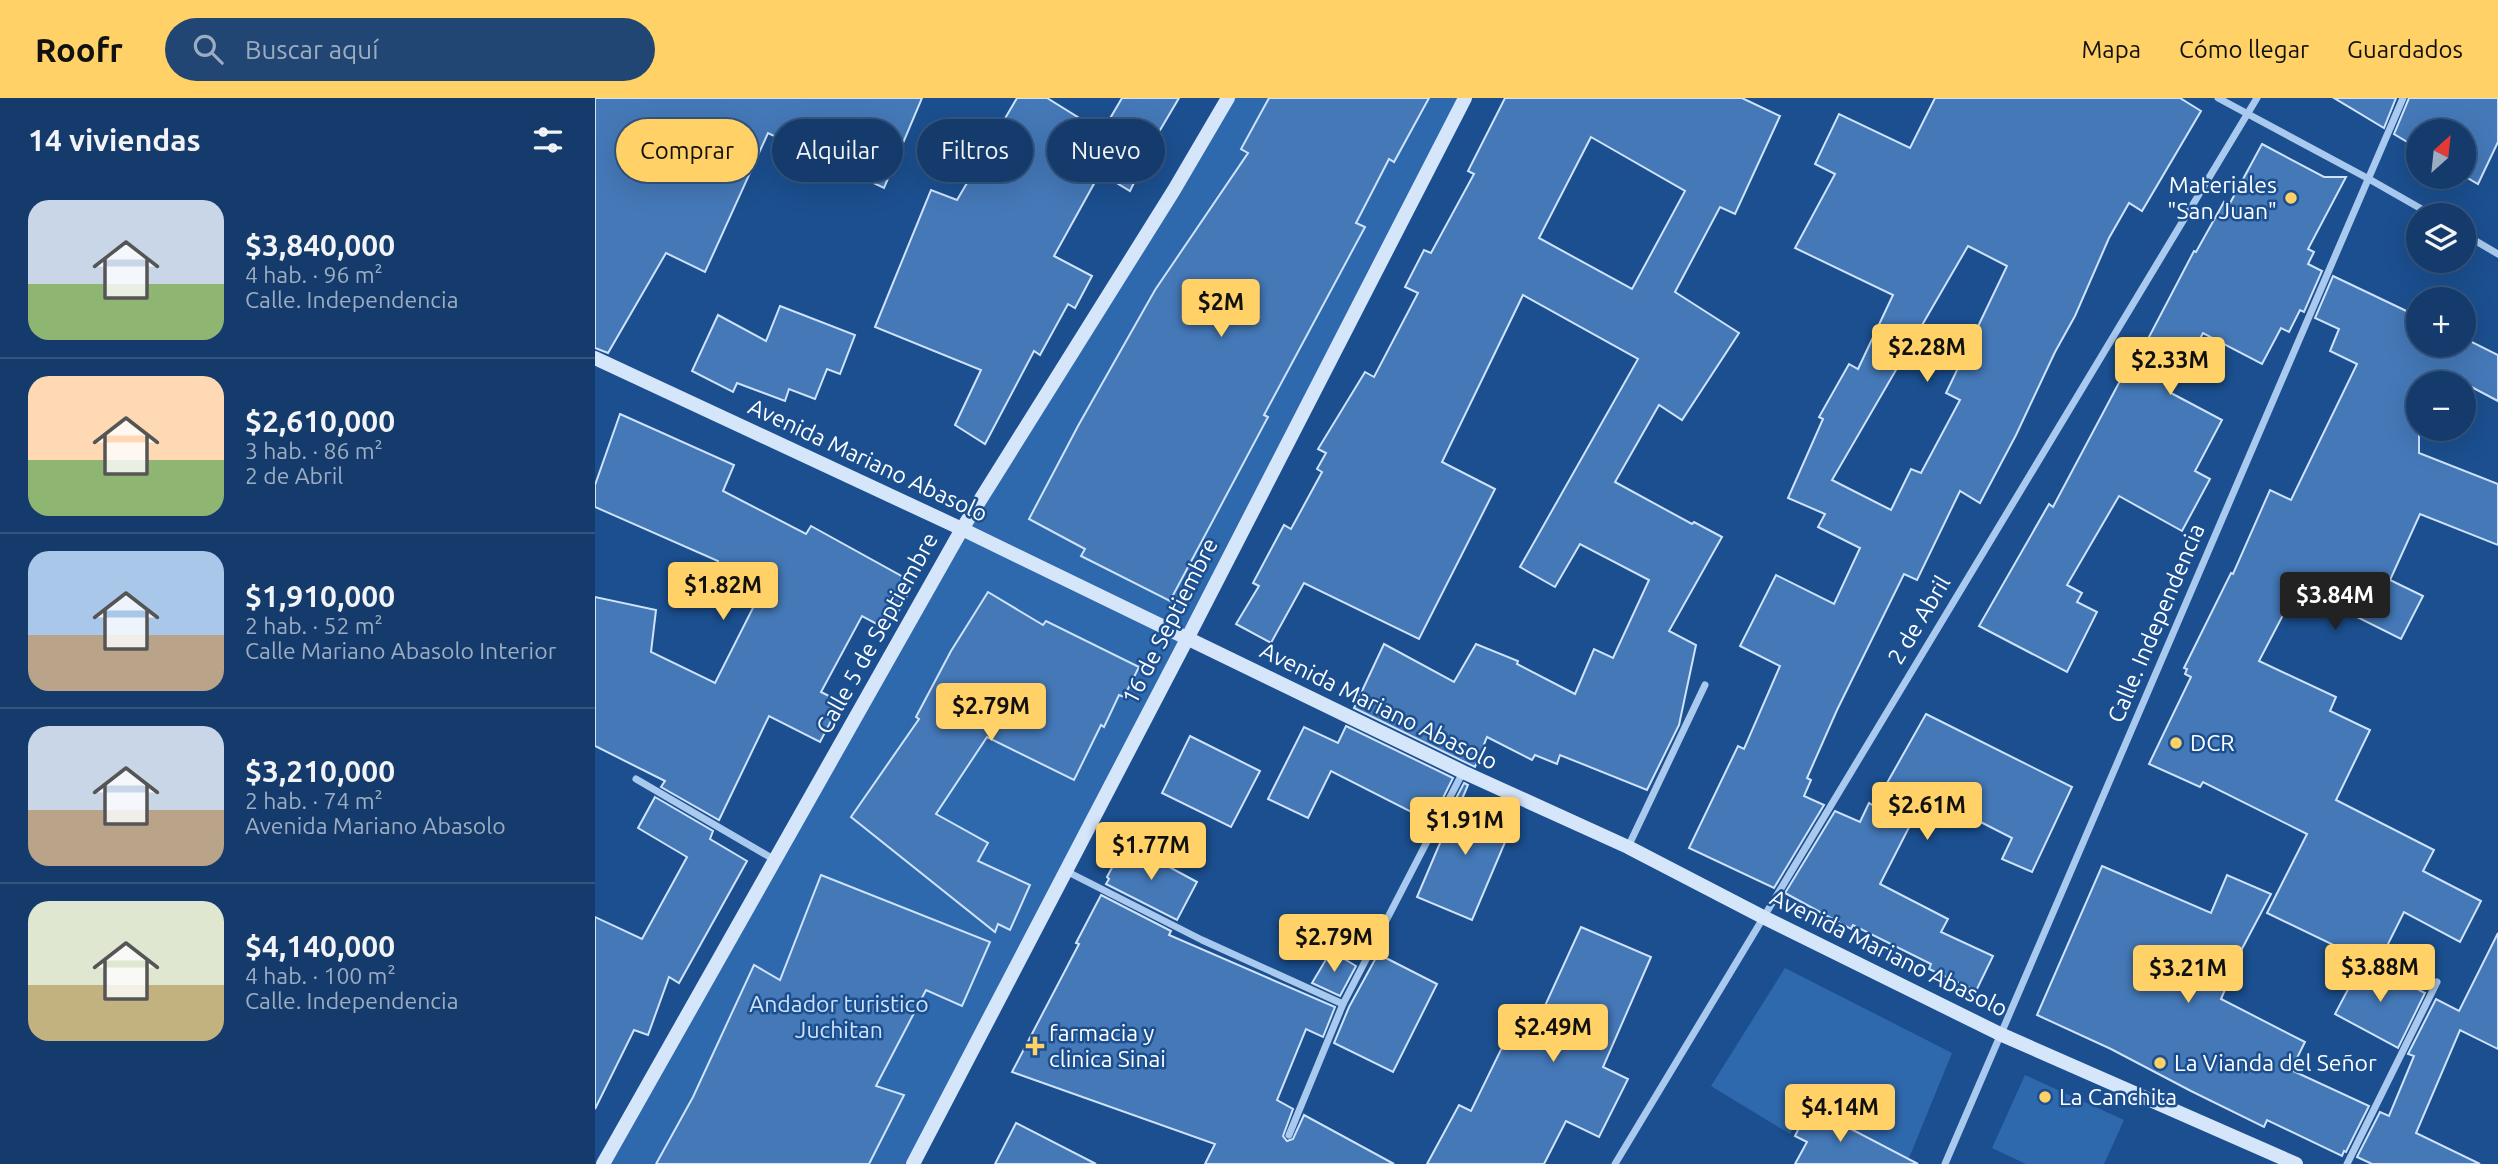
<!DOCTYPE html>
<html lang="es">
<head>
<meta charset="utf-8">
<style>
	body { margin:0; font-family:Ubuntu,sans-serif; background:#214673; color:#f1f3f6; height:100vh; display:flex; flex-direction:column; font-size:26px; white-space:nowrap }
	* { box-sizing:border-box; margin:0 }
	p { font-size:23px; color:#9dadc1 }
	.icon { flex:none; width:38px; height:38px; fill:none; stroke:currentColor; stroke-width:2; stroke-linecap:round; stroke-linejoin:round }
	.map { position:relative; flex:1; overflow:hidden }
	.panel { display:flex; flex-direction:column; background:#143b6b; width:595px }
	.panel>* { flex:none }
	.hud { position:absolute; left:21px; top:21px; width:665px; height:63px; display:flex; gap:14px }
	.needle { width:46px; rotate:27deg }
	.tools { position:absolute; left:1811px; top:21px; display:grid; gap:14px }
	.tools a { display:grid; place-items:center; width:70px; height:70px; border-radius:50%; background:#143b6b; box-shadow:0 7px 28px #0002,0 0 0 2px #33557e; font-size:35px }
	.price { position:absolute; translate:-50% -60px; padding:0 16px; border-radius:7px; background:#ffd166; color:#111; font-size:23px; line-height:46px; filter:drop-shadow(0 2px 4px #0008) }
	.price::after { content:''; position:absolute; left:50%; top:42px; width:21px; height:16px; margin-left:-10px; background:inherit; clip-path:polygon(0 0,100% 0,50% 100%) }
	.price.active { background:#222; color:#fff }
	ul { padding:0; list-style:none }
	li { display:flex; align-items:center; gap:21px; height:175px; padding:0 28px }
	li+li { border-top:2px solid #33557e }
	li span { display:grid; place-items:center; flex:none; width:196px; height:140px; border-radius:21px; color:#555 }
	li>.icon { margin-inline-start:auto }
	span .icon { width:84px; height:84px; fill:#fffc; stroke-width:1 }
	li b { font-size:30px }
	h2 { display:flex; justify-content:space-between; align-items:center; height:84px; padding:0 28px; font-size:30px }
	.tag { padding:0 24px; border-radius:32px; background:#143b6b; box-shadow:0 7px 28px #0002,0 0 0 2px #33557e; font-size:24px; line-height:63px }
	.tag.active { background:#ffd166; color:#111 }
	header { display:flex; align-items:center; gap:42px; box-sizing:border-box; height:98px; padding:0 35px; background:#ffd166; color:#111 }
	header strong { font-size:33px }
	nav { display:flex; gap:38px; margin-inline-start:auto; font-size:24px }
	.search { width:490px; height:63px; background:#214673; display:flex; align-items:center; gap:18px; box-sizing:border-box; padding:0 24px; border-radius:38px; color:#9dadc1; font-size:26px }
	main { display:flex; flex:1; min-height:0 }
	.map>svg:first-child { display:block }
	.green { fill:#2e69ad }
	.building { fill:#4478b7; stroke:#cfe3fa; stroke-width:2; fill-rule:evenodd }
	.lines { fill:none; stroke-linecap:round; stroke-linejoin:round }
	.street { stroke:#a9c9ee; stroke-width:7 }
	.secondary { stroke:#d6e6fa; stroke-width:14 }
	.poi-dot { fill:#ffd166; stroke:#1b4f8f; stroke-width:2.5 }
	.labels { text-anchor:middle; stroke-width:5; stroke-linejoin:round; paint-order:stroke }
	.poi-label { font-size:23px; fill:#fff; stroke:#1b4f8f; text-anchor:start }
	.street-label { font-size:23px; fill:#fff; stroke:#1b4f8f }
	.park-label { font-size:23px; fill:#cfe3fa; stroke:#1b4f8f }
</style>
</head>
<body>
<header>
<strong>Roofr</strong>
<div class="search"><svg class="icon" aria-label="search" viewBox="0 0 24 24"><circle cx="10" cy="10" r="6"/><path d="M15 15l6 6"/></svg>Buscar aquí</div>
<nav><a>Mapa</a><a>Cómo llegar</a><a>Guardados</a></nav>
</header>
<main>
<section class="panel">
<h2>14 viviendas<svg class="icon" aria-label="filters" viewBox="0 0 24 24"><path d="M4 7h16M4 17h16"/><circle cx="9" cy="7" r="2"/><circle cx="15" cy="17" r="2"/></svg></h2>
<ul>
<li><span style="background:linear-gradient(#c9d6e8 60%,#8fb573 0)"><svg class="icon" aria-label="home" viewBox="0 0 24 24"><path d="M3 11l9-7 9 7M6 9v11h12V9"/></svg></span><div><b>$3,840,000</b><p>4 hab. · 96 m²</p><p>Calle. Independencia</p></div></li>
<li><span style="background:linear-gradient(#ffd9b3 60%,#8fb573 0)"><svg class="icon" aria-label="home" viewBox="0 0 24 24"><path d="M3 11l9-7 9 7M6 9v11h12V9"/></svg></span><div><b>$2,610,000</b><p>3 hab. · 86 m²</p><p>2 de Abril</p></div></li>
<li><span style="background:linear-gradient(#a9c7e8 60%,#b9a48a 0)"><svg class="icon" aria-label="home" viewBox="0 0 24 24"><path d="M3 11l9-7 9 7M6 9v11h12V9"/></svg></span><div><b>$1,910,000</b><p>2 hab. · 52 m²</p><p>Calle Mariano Abasolo Interior</p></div></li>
<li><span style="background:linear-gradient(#c9d6e8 60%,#b9a48a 0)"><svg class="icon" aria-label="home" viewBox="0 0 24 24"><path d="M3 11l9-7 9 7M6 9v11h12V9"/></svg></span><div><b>$3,210,000</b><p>2 hab. · 74 m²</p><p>Avenida Mariano Abasolo</p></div></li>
<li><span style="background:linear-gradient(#dfe7d0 60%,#c2b280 0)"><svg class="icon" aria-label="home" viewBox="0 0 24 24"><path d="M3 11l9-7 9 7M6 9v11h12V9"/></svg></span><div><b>$4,140,000</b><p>4 hab. · 100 m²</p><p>Calle. Independencia</p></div></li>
</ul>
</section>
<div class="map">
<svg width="1903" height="1066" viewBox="0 0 1903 1066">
	<rect width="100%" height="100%" fill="#1b4f8f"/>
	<!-- green -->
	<g class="green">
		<path d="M628,0H870L318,1066H9L367,431Z"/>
		<path d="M1190,870L1357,955L1314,1060L1212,1006L1195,1036L1116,988Z"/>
		<path d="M1430,977L1529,1022L1509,1066H1431L1397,1050Z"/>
	</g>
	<!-- building -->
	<g class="building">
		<path d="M0,0H327L289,90L173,35L110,174L71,155L13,255L0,250Z"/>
		<path d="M422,0H452L507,34L527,0H584L561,39L535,93L505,75L459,158L497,178L480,210L473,206L445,257L439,253L390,346L360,327L386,272L280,229L336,92L362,102Z"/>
		<path d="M674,0H834L799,64L794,61L761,125L770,129L669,317L673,319L575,503L486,458L490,451L434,421L483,328L560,192L653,55L646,51Z"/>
		<path d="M910,0H1147L1185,18L1140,116L1125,109L1080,194L1144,235L1087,322L1064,307L1020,384L1097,426L1099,424L1127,439L1074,533L1101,547L1084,627L1052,692L965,657L962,666L940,657L937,662L892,639L880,669L759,610L789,546L859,584L881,546L923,563L922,566L980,596L999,551L1018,560L1054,482L985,446L960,489L925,469L1043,261L928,197L847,364L900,391L824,541L709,485L676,545L641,526L664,488L658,485L689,427L696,431L727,374L722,371L731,355L723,351L770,274L779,279L823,195L810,189L829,152L836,155L879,76L873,73ZM996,39L1090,93L1037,191L944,140Z"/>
		<path d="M1340,0H1585L1606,13L1547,113L1534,105L1514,140L1480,218L1460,254L1421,337L1385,405L1365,393L1322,482L1309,476L1242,612L1212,680L1216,682L1209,698L1229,707L1179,790L1094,750L1143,648L1149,651L1185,568L1145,548L1181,477L1239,506L1265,450L1223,429L1230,416L1193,400L1228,321L1224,319L1254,266L1263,271L1298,197L1200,150L1240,76L1220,66L1244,16L1315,50ZM1373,148L1412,168L1351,295L1365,302L1326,375L1316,371L1296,412L1237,382Z"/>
		<path d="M1739,0H1801L1789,30Z"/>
		<path d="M1814,0H1903V44L1883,86L1869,78V33H1824V51L1799,36Z"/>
		<path d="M1667,46L1729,79H1751L1713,151L1719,154L1713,166L1727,173L1709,214L1705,212L1694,234L1686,230L1667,266L1608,235L1576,295L1627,322L1600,373L1615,381L1587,433L1524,398L1472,487L1487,495L1482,504L1502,514L1472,574L1384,528L1454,406L1458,409L1526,281L1531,283L1599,153L1601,154L1629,104L1634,107Z"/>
		<path d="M1738,178L1824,219V247H1869V240L1903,257V303L1869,285H1824V355L1903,386V447L1825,416L1795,482L1828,498L1806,541L1712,494L1711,497L1701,492L1664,563L1741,599L1735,613L1775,632L1741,702L1839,752L1828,773L1886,803L1865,844L1809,814L1782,868L1672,815L1712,736L1608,684L1605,689L1554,666L1596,579L1590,576L1592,571L1589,570L1636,475L1638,476L1675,392L1696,402L1762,266L1735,253L1744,231L1720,220Z"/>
		<path d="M185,208L260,237L245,276L232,271L220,301L194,291L190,303L142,285L138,294L97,273L123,217L171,243Z"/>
		<path d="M25,316L139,367L128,393L211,436L216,428L319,485L293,532L267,518L226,594L246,604L225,644L174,618L124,722L66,689L70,683L0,648V499L61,512L56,554L120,585L164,498L117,475L123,463L0,409V387Z"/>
		<path d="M393,494L448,527L451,523L544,569L529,599L524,597L509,629L506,627L479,682L392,639L341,716L393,745L383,763L435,787L415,832L403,826L400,834L256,719L324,621L321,619L356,553Z"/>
		<path d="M1331,616L1477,689L1437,774L1407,761L1417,740L1331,696L1285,786L1353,821L1346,834L1398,858L1381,893L1334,871L1336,866L1258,827L1256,831L1190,795L1240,713L1265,724L1274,705L1279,708Z"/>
		<path d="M751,628L858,680L836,724L736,673L713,720L673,701L709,629L743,645Z"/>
		<path d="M595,638L665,673L636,729L567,695Z"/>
		<path d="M869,685L873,687L867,701L919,723L877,822L822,799L851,731L846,729Z"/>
		<path d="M60,699L118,733L115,741L152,763L84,885L74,879L53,937L39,932L0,1011V819L47,841L92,759L43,730Z"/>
		<path d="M530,745L602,784L582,822L511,786L514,781L512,779Z"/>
		<path d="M1507,768L1616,815L1632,777L1676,796L1631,881L1634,882L1626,901L1710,944L1696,972L1774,1008L1751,1054L1749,1053L1747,1058L1672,1022L1669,1029L1596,993L1516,951L1442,917Z"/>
		<path d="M226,777L395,844L367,908L331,892L281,988L309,997L274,1066H61L98,999L159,867L185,882Z"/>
		<path d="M506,797L576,833L574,837L740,909L728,939L711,931L682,1002L698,1011L688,1038L692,1043L698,1041L709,1017L799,1066H610L620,1046L417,974L484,846L481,845Z"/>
		<path d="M986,829L1056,859L1008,969L1033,981L1004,1039L971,1023L949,1066H832L864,1007L876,1013L919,925L938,934Z"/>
		<path d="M1903,835V951L1865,932L1821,1035L1885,1066H1777L1762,1059L1785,1014L1794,1018L1819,958L1813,956L1841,901L1864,913Z"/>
		<path d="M736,853L761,868L745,898L717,885Z"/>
		<path d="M783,856L842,886L798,974L739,945L754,909Z"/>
		<path d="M1768,863L1830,895L1803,950L1740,916Z"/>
		<path d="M1214,1009L1323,1066H1200L1212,1044L1200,1038Z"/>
		<path d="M421,1025L501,1066H400Z"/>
	</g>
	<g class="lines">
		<!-- street -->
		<g class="street">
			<path d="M1623,0L1774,81L1837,117"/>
			<path d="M1869,136L1903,156"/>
			<path d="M41,681L180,762"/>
			<path d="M1033,749L1110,587"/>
			<path d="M471,773L607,842L748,906"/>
			<path d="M694,1037L748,906L868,674"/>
			<path d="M1020,1066L1662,0"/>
			<path d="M1350,1066L1808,0"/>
			<path d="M1752,1066L1842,884"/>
		</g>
		<!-- secondary -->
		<g class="secondary">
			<path d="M0,260L367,431L868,674L1033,749L1168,819L1405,936L1701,1066"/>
			<path d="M8,1066L367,431L579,92L633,0"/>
			<path d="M318,1066L592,541L870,0"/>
		</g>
	</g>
	<!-- markers -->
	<g class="poi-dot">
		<circle cx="1696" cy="100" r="7"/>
		<circle cx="1581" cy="645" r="7"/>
		<path d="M436.5 937.5h7v7h7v7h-7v7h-7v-7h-7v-7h7z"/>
		<circle cx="1565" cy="965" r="7"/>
		<circle cx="1450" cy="999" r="7"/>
	</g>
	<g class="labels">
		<!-- poi labels -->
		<g class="poi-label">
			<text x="1682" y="95" text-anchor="end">Materiales<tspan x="1682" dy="26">"San Juan"</tspan></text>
			<text x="1595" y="653">DCR</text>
			<text x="454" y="943">farmacia y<tspan x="454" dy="26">clinica Sinai</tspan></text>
			<text x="1579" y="973">La Vianda del Señor</text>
			<text x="1464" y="1007">La Canchita</text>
		</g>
		<!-- street labels -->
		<g class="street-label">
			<text transform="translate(273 362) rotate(25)" y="8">Avenida Mariano Abasolo</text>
			<text transform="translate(1324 522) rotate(-59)" y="8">2 de Abril</text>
			<text transform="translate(575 523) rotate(-63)" y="8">16 de Septiembre</text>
			<text transform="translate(1561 525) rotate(-67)" y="8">Calle. Independencia</text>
			<text transform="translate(282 535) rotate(-61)" y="8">Calle 5 de Septiembre</text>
			<text transform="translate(784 608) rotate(26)" y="8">Avenida Mariano Abasolo</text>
			<text transform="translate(1294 855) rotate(26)" y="8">Avenida Mariano Abasolo</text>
		</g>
		<!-- park labels -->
		<g class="park-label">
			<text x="244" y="914">Andador turistico<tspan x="244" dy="26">Juchitan</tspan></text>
		</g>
	</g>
</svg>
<div class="tools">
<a><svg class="needle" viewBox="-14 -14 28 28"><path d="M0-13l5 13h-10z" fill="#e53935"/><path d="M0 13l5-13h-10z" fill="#9dadc1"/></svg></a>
<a><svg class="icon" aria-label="layers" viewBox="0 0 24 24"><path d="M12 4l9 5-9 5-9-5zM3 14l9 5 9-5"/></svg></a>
<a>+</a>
<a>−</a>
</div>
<b class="price" style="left:626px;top:241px">$2M</b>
<b class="price" style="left:1332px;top:286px">$2.28M</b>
<b class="price" style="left:1575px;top:299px">$2.33M</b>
<b class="price" style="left:128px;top:524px">$1.82M</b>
<b class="price active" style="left:1740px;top:534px">$3.84M</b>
<b class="price" style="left:396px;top:645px">$2.79M</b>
<b class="price" style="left:1332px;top:744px">$2.61M</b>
<b class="price" style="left:870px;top:759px">$1.91M</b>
<b class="price" style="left:556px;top:784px">$1.77M</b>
<b class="price" style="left:739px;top:876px">$2.79M</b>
<b class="price" style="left:1785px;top:906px">$3.88M</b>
<b class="price" style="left:1593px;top:907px">$3.21M</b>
<b class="price" style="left:958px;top:966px">$2.49M</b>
<b class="price" style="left:1245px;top:1046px">$4.14M</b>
<div class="hud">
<a class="tag active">Comprar</a>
<a class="tag">Alquilar</a>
<a class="tag">Filtros</a>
<a class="tag">Nuevo</a>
</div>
</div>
</main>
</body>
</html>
